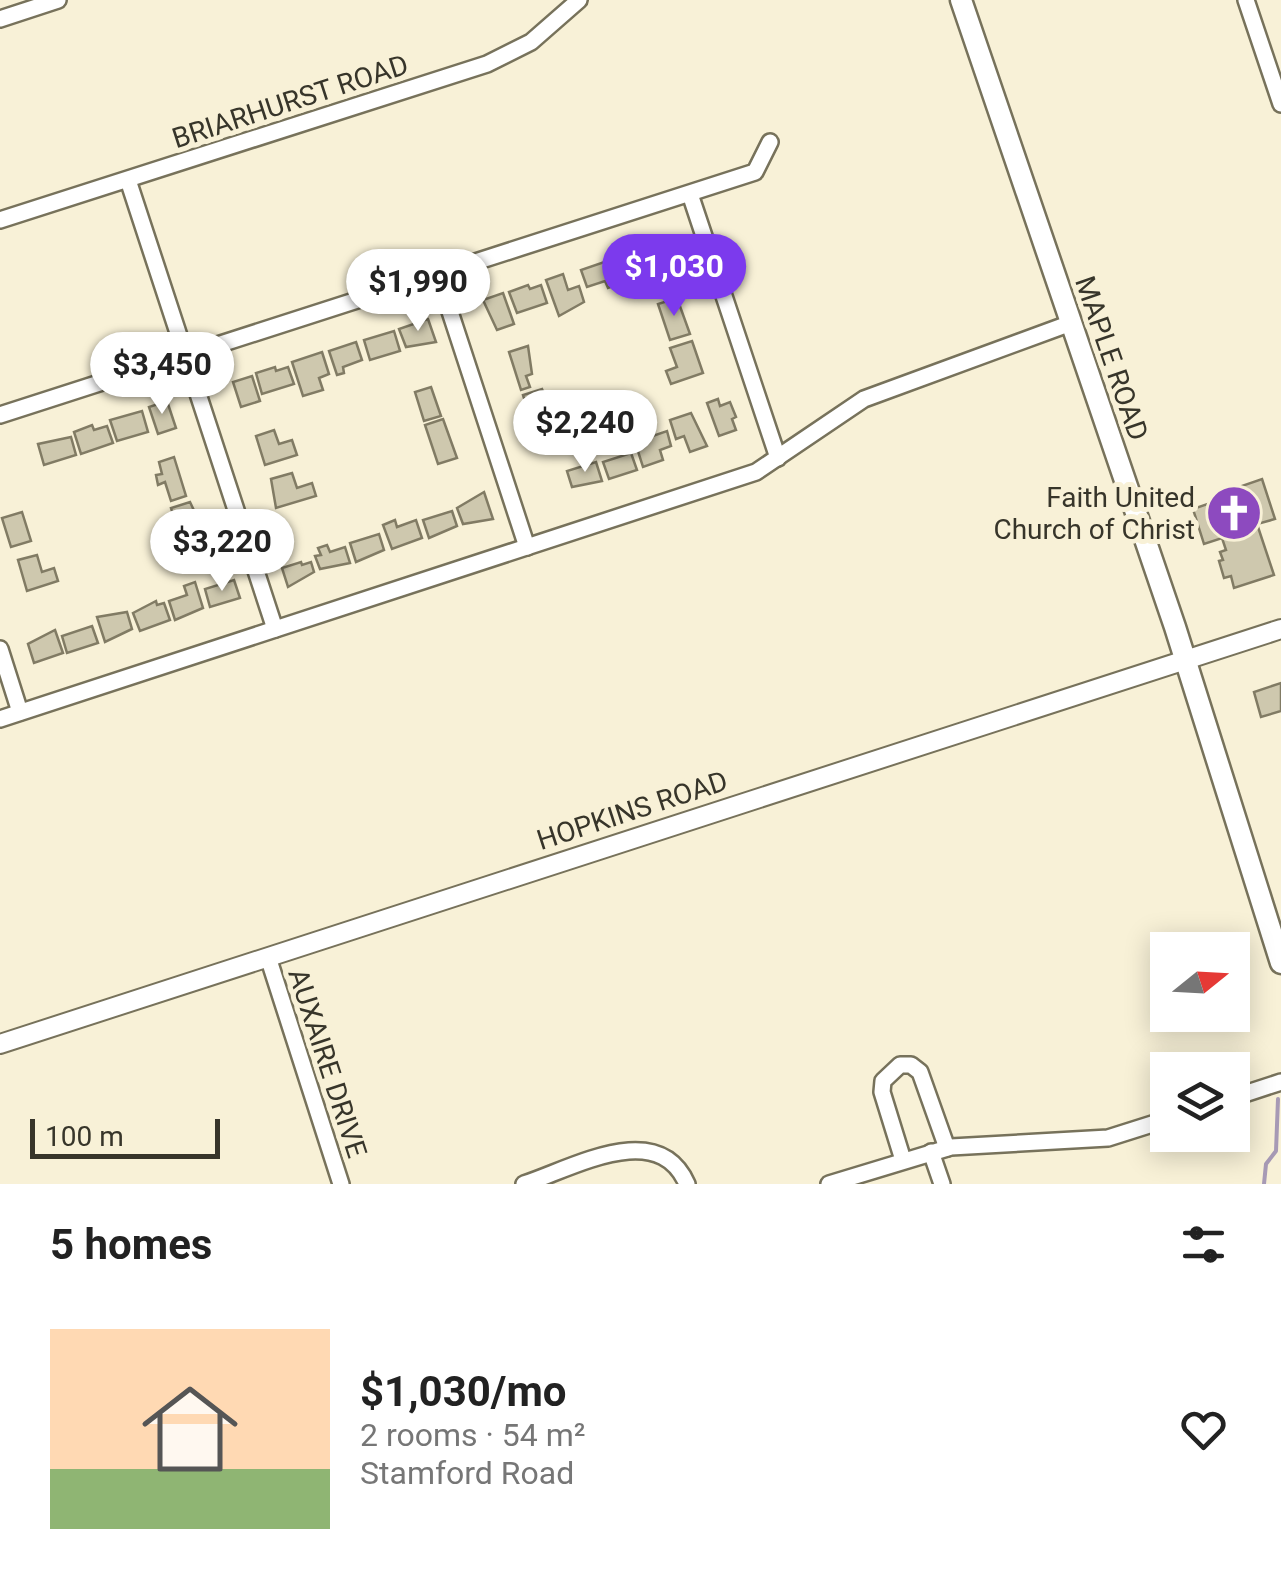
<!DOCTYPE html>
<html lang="en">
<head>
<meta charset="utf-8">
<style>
	body { margin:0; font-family:Roboto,sans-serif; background:#f2f2f2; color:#222; height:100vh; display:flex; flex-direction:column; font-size:38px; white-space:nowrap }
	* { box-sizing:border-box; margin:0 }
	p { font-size:32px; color:#767676 }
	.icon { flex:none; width:55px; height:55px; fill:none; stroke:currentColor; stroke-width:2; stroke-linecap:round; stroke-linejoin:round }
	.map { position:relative; height:1184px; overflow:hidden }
	.sheet { display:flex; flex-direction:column; background:#fff; flex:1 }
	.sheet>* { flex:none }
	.needle { width:65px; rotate:72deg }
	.fabs { position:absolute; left:1150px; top:932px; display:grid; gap:20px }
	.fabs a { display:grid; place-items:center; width:100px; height:100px; border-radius:0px; background:#fff; box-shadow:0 5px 25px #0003; font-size:50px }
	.scale { position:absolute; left:30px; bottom:25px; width:190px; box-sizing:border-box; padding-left:10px; border:5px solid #37352a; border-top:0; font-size:28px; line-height:35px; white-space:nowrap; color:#37352a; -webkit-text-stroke:8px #f8f1d7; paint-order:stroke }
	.price { position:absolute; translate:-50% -85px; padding:0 22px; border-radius:35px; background:#fff; color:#222; font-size:32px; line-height:65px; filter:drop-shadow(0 2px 5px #0008) }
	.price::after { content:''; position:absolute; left:50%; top:60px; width:30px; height:22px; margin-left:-15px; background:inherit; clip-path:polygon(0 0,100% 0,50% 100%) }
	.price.current { background:#7c3aed; color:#fff }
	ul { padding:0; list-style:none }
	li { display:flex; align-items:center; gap:30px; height:250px; padding:0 50px }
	li span { display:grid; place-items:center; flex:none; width:280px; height:200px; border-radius:0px; color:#555 }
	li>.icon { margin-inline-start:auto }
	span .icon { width:120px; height:120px; fill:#fffc; stroke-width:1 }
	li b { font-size:42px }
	h2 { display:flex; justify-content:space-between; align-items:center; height:120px; padding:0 50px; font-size:42px }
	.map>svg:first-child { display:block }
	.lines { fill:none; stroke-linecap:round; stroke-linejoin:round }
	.stream { stroke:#a79ab5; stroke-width:4 }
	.building { fill:#cec8ae; stroke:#817b64; stroke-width:2.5 }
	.minor-casing { stroke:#77725b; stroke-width:20 }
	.tertiary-casing { stroke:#77725b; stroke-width:22 }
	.secondary-casing { stroke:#77725b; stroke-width:25 }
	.minor { stroke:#fff; stroke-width:15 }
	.tertiary { stroke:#fff; stroke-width:18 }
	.secondary { stroke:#fff; stroke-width:20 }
	.labels { text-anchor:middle; stroke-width:10; stroke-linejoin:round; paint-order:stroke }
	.street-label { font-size:28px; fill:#37352a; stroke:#f8f1d7 }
	.poi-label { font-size:28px; fill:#37352a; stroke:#f8f1d7; text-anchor:end }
</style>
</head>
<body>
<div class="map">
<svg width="1281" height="1184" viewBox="0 0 1281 1184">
	<rect width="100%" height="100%" fill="#f8f1d7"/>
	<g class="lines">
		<!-- stream -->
		<path class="stream" d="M1264,1184L1266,1164L1276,1151L1278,1099"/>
	</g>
	<!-- building -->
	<g class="building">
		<path d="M671,238L684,277L678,278L680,284L666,289L652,245Z"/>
		<path d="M648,250L653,268L623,277L617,257Z"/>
		<path d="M610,260L619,284L608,288L605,281L587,287L581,270Z"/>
		<path d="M563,274L568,290L579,286L584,302L559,316L546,280Z"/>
		<path d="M528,285L530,289L541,285L547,303L517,313L509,292Z"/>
		<path d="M503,293L514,324L497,330L483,300Z"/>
		<path d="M677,298L690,334L670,340L658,304Z"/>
		<path d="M428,319L436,342L406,347L399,329Z"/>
		<path d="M394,331L400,351L370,360L364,340Z"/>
		<path d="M692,341L703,373L671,384L666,371L677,367L670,348Z"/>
		<path d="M356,342L362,360L343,367L344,373L337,375L329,351Z"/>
		<path d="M528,346L532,374L526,376L530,387L521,390L509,352Z"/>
		<path d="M322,352L329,374L319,378L323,390L303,396L292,362Z"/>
		<path d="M275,367L276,371L288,367L294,384L262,394L256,373Z"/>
		<path d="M252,376L260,401L241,407L233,382Z"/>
		<path d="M431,387L441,416L424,421L415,392Z"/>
		<path d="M542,389L556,423L534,430L523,395Z"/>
		<path d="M718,399L720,406L730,402L736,417L732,419L736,430L719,436L707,403Z"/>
		<path d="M167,401L176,428L158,434L149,407Z"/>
		<path d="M142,411L148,432L117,441L110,420Z"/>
		<path d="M691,413L707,446L690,452L684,436L676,439L670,420Z"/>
		<path d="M443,419L457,458L438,464L425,425Z"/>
		<path d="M92,425L94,430L107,426L113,443L81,454L74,432Z"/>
		<path d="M274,430L279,444L292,440L297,455L265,465L256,436Z"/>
		<path d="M667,431L671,446L660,450L663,460L643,467L635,442Z"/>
		<path d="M71,437L76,455L44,465L38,444Z"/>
		<path d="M631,453L637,470L609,479L603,462Z"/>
		<path d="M174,457L186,496L171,501L165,482L158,485L156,475L162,474L159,462Z"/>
		<path d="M596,462L602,481L572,487L567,471Z"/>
		<path d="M292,473L297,488L312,483L316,496L276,508L271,479Z"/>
		<path d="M1262,479L1275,519L1257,524L1274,575L1234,588L1231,576L1224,578L1219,561L1223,560L1220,552L1226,550L1222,538L1204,544L1193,509L1234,495L1233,489Z"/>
		<path d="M484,492L493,519L463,524L457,508Z"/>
		<path d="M190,502L205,534L175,543L171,530L177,528L171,508Z"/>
		<path d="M452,511L457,526L429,538L423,520Z"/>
		<path d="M22,512L31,541L11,547L2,518Z"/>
		<path d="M395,520L397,527L416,520L422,538L392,549L383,525Z"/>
		<path d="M379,534L384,550L356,562L350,543Z"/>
		<path d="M327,545L330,552L345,547L350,563L320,569L315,556L321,555L318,548Z"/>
		<path d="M37,555L42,572L54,568L58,581L27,591L18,560Z"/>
		<path d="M301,562L302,565L311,562L314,572L288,587L282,568Z"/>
		<path d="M234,580L240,598L210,607L205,589Z"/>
		<path d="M195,582L203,608L175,620L169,601L187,595L184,586Z"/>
		<path d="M156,601L157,605L164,603L170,620L140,631L133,613Z"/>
		<path d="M127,612L132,629L105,642L97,617Z"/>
		<path d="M92,626L98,643L67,653L62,636Z"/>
		<path d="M55,630L63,653L34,663L28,644Z"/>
		<path d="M1281,683V711L1261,717L1254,692Z"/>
	</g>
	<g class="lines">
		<!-- minor casing -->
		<g class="minor-casing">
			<g id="minor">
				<path d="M1246,0L1281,104"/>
				<path d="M0,19L58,0"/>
				<path d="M128,180L275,629"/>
				<path d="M690,194L778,458"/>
				<path d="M0,220L487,64L531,42L579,0"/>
				<path d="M438,275L527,547"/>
				<path d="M0,415L755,172L770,142"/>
				<path d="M0,649L20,712"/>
				<path d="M0,719L756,472L864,399L1071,323"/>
				<path d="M268,957L341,1184"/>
				<path d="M1232,1098L1281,1082"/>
				<path d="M931,1152L942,1184"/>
				<path d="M903,1160L882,1092L883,1081L900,1065H911L920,1072L947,1148"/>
				<path d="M524,1184C573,1168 658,1118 687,1184"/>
				<path d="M829,1184L951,1147L1108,1138L1168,1119"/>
			</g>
		</g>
		<!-- tertiary casing -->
		<g class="tertiary-casing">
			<path id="tertiary" d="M0,1044L1281,629"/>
		</g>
		<!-- secondary casing -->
		<g class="secondary-casing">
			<path id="secondary" d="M961,0L1175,627L1281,963"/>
		</g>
		<!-- minor -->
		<use href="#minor" class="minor"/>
		<!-- tertiary -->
		<use href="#tertiary" class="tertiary"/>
		<!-- secondary -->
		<use href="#secondary" class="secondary"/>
	</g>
	<!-- icons -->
	<defs>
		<g id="church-disc" transform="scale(2.875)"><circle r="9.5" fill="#8d4abf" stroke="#f8f1d7"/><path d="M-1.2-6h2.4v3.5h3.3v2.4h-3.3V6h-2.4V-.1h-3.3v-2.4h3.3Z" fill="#fff"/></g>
	</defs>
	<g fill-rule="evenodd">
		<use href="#church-disc" x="1234" y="513"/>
	</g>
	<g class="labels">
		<!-- street labels -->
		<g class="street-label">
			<text transform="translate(290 101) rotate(-18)" y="10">BRIARHURST ROAD</text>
			<text transform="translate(1112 358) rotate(71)" y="10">MAPLE ROAD</text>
			<text transform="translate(632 810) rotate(-18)" y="10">HOPKINS ROAD</text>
			<text transform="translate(328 1063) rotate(72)" y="10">AUXAIRE DRIVE</text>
		</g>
		<!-- poi labels -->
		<g class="poi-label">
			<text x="1195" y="507">Faith United<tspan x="1195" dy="32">Church of Christ</tspan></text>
		</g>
	</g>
</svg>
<div class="fabs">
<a><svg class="needle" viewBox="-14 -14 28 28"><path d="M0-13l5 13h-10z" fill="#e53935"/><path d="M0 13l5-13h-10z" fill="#767676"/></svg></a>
<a><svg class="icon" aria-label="layers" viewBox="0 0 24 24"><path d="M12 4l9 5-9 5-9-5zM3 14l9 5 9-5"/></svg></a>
</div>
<div class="scale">100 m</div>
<b class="price current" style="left:674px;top:319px">$1,030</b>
<b class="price" style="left:418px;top:334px">$1,990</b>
<b class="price" style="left:162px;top:417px">$3,450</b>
<b class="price" style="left:585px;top:475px">$2,240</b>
<b class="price" style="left:222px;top:594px">$3,220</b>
</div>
<section class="sheet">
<h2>5 homes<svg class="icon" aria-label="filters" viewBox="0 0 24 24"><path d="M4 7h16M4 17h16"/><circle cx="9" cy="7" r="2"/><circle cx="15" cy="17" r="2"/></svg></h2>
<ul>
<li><span style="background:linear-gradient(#ffd9b3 70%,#8fb573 0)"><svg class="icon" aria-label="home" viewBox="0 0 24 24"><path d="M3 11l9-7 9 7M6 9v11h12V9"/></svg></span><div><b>$1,030/mo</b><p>2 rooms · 54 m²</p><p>Stamford Road</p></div><svg class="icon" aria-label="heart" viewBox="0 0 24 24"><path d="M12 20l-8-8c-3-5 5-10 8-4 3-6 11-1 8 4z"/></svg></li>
</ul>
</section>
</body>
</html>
